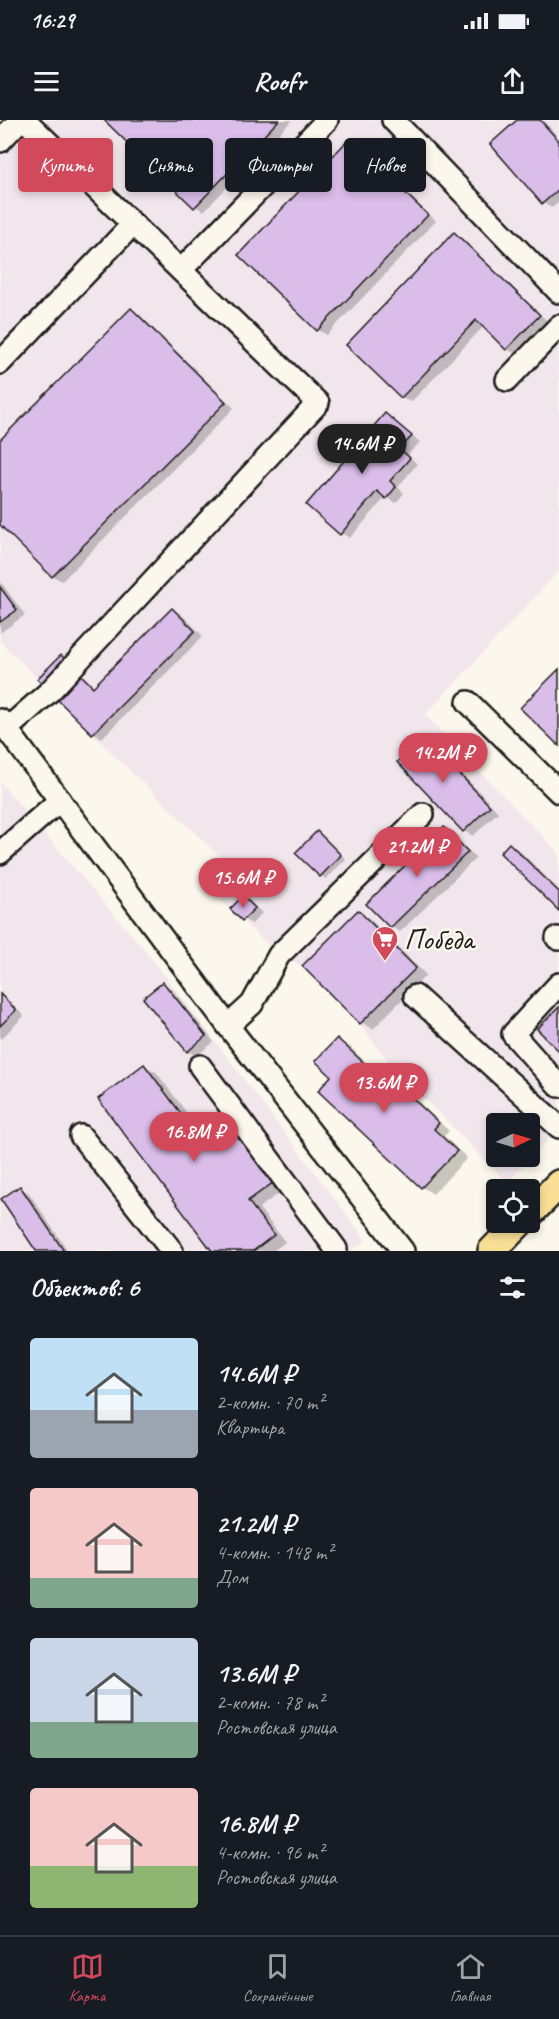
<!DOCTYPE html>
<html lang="ru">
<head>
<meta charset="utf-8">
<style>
	body { margin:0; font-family:Caveat,sans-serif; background:#20242c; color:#f1f3f6; height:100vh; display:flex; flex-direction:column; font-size:22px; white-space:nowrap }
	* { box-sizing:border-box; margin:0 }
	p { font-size:20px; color:#9ea1a6 }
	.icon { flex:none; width:33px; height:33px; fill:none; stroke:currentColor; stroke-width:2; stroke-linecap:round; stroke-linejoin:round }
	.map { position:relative; height:1131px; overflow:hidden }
	.drawer { display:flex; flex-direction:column; background:#171b24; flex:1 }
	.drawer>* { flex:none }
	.banner { position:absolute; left:18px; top:18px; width:524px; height:54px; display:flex; gap:12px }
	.needle { width:39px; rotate:85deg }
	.controls { position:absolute; left:486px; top:993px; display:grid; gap:12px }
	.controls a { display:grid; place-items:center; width:54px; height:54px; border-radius:6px; background:#171b24; box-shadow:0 3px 9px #0003; font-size:30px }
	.price { position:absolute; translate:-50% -51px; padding:0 14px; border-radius:21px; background:#d1495b; color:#fff; font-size:20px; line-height:39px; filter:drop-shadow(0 2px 3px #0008) }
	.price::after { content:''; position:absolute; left:50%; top:36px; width:18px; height:14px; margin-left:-9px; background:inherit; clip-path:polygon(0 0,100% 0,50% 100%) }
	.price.selected { background:#222; color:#fff }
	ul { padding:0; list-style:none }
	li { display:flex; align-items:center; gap:18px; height:150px; padding:0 30px }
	li span { display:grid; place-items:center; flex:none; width:168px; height:120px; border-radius:6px; color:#555 }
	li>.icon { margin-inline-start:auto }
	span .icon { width:72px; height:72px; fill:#fffc; stroke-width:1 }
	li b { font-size:26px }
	h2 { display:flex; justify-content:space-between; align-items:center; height:72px; padding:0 30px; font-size:26px }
	.pill { padding:0 21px; border-radius:6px; background:#171b24; box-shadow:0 3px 9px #0003; font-size:21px; line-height:54px }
	.pill.selected { background:#d1495b; color:#fff }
	.status { display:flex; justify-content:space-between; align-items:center; height:42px; padding:0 30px; background:#171b24; direction:ltr }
	.status svg { height:16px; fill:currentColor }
	header { display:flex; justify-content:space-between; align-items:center; height:78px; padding:0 30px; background:#171b24; font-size:27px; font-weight:700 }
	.tab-bar { display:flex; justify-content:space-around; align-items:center; height:84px; border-top:2px solid #363941; background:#171b24; font-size:16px; color:#9ea1a6 }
	.tab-bar a { display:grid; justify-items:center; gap:3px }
	.tab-bar .selected { color:#d1495b }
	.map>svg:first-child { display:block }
	.built { fill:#f1e6eb; fill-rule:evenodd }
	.shadow { fill:#0003 }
	.building { fill:#dbbdea; stroke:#1c1c1c; stroke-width:1.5 }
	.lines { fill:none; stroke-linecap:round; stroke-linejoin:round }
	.minor-casing { stroke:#1c1c1c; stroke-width:26 }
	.major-casing { stroke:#1c1c1c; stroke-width:32 }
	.minor { stroke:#fbf7ec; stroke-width:21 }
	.major { stroke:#f9df96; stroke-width:27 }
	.labels { text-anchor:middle; stroke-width:5; stroke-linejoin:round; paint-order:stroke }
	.poi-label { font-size:30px; fill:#1c1c1c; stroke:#fbf7ec; text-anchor:start }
</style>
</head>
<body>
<div class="status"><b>16:29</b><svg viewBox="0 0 49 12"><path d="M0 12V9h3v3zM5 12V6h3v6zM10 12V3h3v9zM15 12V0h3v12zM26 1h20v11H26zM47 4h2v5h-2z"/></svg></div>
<header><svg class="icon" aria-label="menu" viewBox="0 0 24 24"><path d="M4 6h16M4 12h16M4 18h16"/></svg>Roofr<svg class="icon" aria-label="share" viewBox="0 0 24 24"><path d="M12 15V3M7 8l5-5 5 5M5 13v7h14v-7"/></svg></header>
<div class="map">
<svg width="559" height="1131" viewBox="0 0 559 1131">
	<rect width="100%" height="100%" fill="#fbf7ec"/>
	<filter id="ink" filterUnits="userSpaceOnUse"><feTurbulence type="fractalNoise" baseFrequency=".0167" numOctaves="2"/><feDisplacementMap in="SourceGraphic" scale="12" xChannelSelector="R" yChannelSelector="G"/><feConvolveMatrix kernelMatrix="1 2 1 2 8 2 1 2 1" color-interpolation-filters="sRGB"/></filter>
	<g filter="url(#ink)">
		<!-- built -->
		<g class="built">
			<path d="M0,0H559V451L425,595L559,733V1009L507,1062L391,945L360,904L302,846L279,835L218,778L239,755L92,614L0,521ZM496,1004H530V1036H496Z"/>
			<path d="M0,662L153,840L366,1120L351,1131H0Z"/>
		</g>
		<!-- shadow -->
		<g class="shadow">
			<path d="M106,0H292L204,91L195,86Z"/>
			<path d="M520,0H543L559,18V82L552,88L543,83Z"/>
			<path d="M349,21L358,26L436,101L327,215L318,210Z"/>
			<path d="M454,114L463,119L547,201L516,234L507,229L484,206L411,282L402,277Z"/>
			<path d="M131,189L140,195L234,288L62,461L53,456L0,403V322Z"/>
			<path d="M386,295L420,322L408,335L417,344L398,367L404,373L396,383L386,377L350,418L341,413Z"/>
			<path d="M0,461L25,495L0,513Z"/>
			<path d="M173,490L182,495L203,516L102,618L93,612L61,537L70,542L95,567Z"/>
			<path d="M424,618L433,623L498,692L473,716L464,711Z"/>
			<path d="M444,709L453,714L476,738L400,812L391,807L368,784Z"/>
			<path d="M317,713L346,739L326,759L321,756Z"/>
			<path d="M510,725L519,730L559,770V788Z"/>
			<path d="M243,778L252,783L262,793L252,804L243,799Z"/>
			<path d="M358,792L370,799L426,855L373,909L361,902Z"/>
			<path d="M163,864L172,869L214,922L196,936L187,931Z"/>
			<path d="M0,872L24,896L0,920Z"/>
			<path d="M337,920L349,926L379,955L382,951L394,958L449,1011L444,1016L467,1038L433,1074L422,1067Z"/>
			<path d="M145,946L156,952L202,1013L285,1069L259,1088L285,1122L273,1131H213Z"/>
			<path d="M20,1068L29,1073L68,1131H38Z"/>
		</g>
		<!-- building -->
		<g class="building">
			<path d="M104,0H279L194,88Z"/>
			<path d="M517,0H540L559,21V69L542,84L490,24Z"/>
			<path d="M349,19L428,95L317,211L238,135Z"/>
			<path d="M454,112L540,195L506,230L476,200L401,278L346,225Z"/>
			<path d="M131,188L226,282L52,457L0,405V320Z"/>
			<path d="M385,293L412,316L400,329L410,338L390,361L396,367L386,379L377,371L340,415L306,385Z"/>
			<path d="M0,467L17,490L0,502Z"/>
			<path d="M172,488L195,511L92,614L37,559L61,535L93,567Z"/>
			<path d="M559,549V626L520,588Z"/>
			<path d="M423,616L490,686L463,712L397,642Z"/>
			<path d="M444,707L468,732L390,808L366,784Z"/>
			<path d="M317,711L341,735L320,757L295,733Z"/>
			<path d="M509,723L559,772V791L500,733Z"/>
			<path d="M243,776L255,788L242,801L230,789Z"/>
			<path d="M358,790L416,848L360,904L302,846Z"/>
			<path d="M163,862L206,916L187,932L143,878Z"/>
			<path d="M0,874L16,890L0,906Z"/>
			<path d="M559,887V931L537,909Z"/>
			<path d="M337,918L377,955L382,950L439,1003L434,1009L457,1031L421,1068L318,971L331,956L315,941Z"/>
			<path d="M144,944L197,1015L224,995L274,1062L248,1081L274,1115L253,1131H212L98,979Z"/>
			<path d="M20,1066L64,1131H36L1,1079Z"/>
		</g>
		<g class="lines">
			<!-- minor casing -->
			<g class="minor-casing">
				<g id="minor">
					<path d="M393,0L559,172"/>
					<path d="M0,21L20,0"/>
					<path d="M181,150L327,0"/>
					<path d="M0,243L133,104"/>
					<path d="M507,260L559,206"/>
					<path d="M468,582L559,672"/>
					<path d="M0,600L228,906L403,1131"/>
					<path d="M7,609L50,571L318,283L25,0"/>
					<path d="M0,733L60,680"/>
					<path d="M557,818L559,819"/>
					<path d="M559,864L513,914L559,966"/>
					<path d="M415,876L559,1007"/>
					<path d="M228,906L252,884L279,835L423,694"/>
					<path d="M200,946L336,1129"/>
					<path d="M81,1016L172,1131"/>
				</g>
			</g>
			<!-- major casing -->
			<g class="major-casing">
				<g id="major">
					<path d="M530,1093L559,1064"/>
					<path d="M492,1131L520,1102"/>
				</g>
			</g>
			<!-- minor -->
			<use href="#minor" class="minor"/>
			<!-- major -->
			<use href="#major" class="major"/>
		</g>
	</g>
	<!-- icons -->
	<defs>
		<g id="supermarket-pin" transform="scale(1.35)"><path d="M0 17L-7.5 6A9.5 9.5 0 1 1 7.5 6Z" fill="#d1495b" stroke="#fbf7ec"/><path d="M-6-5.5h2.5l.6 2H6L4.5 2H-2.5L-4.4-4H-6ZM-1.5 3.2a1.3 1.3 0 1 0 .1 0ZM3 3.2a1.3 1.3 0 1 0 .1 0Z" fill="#fff"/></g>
	</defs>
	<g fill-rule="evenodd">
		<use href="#supermarket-pin" x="385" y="819"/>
	</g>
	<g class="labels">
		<!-- poi labels -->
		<g class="poi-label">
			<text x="404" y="829">Победа</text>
		</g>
	</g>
</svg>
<div class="controls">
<a><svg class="needle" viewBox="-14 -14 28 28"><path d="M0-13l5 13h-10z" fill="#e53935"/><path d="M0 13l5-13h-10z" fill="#9ea1a6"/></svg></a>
<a><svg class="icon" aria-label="locate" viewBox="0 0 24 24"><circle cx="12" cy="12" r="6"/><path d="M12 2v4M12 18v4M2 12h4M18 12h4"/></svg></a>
</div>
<b class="price selected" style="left:362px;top:355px">14.6M ₽</b>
<b class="price" style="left:443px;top:664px">14.2M ₽</b>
<b class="price" style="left:417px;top:758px">21.2M ₽</b>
<b class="price" style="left:243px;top:789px">15.6M ₽</b>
<b class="price" style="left:384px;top:994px">13.6M ₽</b>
<b class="price" style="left:194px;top:1043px">16.8M ₽</b>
<div class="banner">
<a class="pill selected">Купить</a>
<a class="pill">Снять</a>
<a class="pill">Фильтры</a>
<a class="pill">Новое</a>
</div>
</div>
<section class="drawer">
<h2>Объектов: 6<svg class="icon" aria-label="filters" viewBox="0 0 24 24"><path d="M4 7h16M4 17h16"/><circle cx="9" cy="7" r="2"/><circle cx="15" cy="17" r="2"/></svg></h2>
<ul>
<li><span style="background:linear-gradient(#bfe0f5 60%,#9aa5b1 0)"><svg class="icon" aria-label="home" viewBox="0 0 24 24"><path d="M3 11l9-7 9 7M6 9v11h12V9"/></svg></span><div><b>14.6M ₽</b><p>2-комн. · 70 m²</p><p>Квартира</p></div></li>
<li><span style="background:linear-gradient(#f6c9c9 75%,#7fa58c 0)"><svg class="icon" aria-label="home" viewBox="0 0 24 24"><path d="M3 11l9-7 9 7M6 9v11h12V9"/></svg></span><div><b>21.2M ₽</b><p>4-комн. · 148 m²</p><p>Дом</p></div></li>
<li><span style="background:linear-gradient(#c9d6e8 70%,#7fa58c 0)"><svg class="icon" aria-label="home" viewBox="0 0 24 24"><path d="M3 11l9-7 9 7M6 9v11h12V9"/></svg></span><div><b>13.6M ₽</b><p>2-комн. · 78 m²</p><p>Ростовская улица</p></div></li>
<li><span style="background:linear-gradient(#f6c9c9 65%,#8fb573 0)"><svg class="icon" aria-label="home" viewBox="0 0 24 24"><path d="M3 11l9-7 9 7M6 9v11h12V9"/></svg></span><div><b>16.8M ₽</b><p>4-комн. · 96 m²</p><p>Ростовская улица</p></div></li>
</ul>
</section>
<nav class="tab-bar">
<a class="selected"><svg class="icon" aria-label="map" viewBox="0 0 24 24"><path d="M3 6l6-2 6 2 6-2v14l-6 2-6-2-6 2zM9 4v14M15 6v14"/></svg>Карта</a>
<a><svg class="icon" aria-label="saved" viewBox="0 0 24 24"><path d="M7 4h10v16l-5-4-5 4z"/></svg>Сохранённые</a>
<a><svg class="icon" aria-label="home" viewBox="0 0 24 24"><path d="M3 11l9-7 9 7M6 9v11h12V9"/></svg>Главная</a>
</nav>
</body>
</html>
